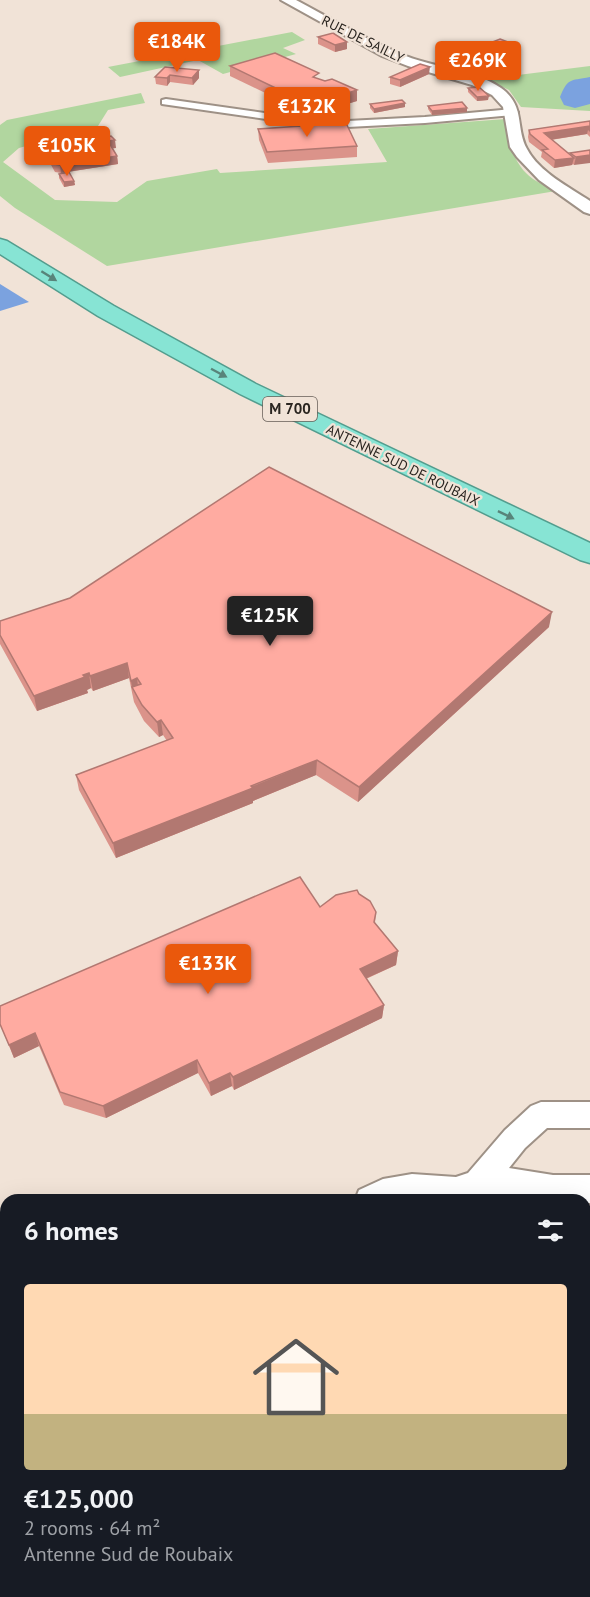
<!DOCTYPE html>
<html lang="en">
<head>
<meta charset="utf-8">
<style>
	body { margin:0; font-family:"PT Sans",sans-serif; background:#242831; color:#f1f3f6; height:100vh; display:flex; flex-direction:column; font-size:22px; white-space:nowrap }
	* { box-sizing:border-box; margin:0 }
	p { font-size:20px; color:#9ea1a6 }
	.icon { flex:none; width:33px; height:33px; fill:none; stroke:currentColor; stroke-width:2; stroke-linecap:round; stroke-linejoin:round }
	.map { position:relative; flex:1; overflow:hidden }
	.panel { position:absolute; left:0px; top:1194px; width:591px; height:404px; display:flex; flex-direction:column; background:#171b24; border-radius:18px 18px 0 0; box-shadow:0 6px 24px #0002 }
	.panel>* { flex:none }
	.price { position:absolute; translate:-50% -51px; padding:0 14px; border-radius:6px; background:#ea580c; color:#fff; font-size:20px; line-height:39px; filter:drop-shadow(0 2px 3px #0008) }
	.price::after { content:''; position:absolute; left:50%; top:36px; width:18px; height:14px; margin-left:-9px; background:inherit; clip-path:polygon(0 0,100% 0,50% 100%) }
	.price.active { background:#222; color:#fff }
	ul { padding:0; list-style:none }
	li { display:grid; align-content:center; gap:12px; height:318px; padding:0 24px }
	li span { display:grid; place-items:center; height:186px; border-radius:6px; color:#555 }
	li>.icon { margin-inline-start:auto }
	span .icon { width:108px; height:108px; fill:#fffc; stroke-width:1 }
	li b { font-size:26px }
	h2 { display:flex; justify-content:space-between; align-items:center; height:72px; padding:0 24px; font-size:26px }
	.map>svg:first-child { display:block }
	.green { fill:#b1d69f }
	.water { fill:#7ba2df }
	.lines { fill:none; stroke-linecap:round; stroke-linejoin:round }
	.minor-casing { stroke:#9e9186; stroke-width:4 }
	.tertiary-casing { stroke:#9e9186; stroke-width:4 }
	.trunk-casing { stroke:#539d8e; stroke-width:3 }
	.minor { fill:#fff; fill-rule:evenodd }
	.tertiary { fill:#fff; fill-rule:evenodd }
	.trunk { fill:#87e4d4; fill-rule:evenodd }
	.wall { fill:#db938a }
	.shaded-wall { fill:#b27871 }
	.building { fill:#ffaba1; stroke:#b27871; stroke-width:1.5 }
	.oneway { fill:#58847a }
	.labels { text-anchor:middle; stroke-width:4.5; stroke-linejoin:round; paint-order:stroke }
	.far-street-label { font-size:14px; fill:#2a2520; stroke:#f1e3d7 }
	.shield { fill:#f1e3d7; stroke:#665e57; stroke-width:1.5 }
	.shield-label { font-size:15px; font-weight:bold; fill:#2a2520 }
</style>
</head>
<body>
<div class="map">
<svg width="590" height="1597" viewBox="0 0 590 1597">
	<rect width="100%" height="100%" fill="#f1e3d7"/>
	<!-- green -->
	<g class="green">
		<path d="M292,32L305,40L283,48L296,54L223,74L198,60L120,77L108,67Z"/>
		<path d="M590,66V111L521,107L509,90L486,79Z"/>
		<path d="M141,93L145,103L108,110L98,126L19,148L3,162L55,200L117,202L147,181L217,169L220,173L387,162L368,129L506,119C504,135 514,161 526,173C533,181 547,186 556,191L107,266L15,208L0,196V125L7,120Z"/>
	</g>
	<!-- water -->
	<g class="water">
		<path d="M590,77V104L575,108L564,105L560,97C568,78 569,81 590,77Z"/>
		<path d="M0,284L29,302L0,311Z"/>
	</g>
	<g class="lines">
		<!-- minor casing -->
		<g class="minor-casing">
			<g id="minor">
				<path d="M166,99L328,122L425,117L512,109L518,112L512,115L425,123L328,128L162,104V100Z"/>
				<path d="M541,1102H590V1128H547L525,1148L509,1168L553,1175H590V1203H585V1200H535L513,1196L514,1200H355L359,1190L383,1179L412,1174L456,1177L468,1173L505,1130L531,1106Z"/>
				<path d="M6,1312V1344L0,1345V1313Z"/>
			</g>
		</g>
		<!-- tertiary casing -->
		<g class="tertiary-casing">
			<path id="tertiary" d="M281,0H296C332,19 368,41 406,56C436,68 474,69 501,88C526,106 515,128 527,149C539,172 569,187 590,201V214L584,212L539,180L517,157L510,147L503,107L492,95L472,85L408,66L382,56Z"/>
		</g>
		<!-- trunk casing -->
		<g class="trunk-casing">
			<path id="trunk" d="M0,239L7,241L114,306L256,384L590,543V563L580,560L240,394L98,316L0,254Z"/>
		</g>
		<!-- minor -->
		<use href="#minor" class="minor"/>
		<!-- tertiary -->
		<use href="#tertiary" class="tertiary"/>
		<!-- trunk -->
		<use href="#trunk" class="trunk"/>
	</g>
	<!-- wall -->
	<g class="wall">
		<path d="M318,37L347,42V49L335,52L318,44Z"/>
		<path d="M508,42L507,45L500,48L512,52V56L501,60L481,55V51L491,47H490V43Z"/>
		<path d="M230,66L319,79L357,90V101L311,115L230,76Z"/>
		<path d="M165,67L199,78L193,85L170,82L167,86L156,84L155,77Z"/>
		<path d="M429,74L400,87L390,84V77Z"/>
		<path d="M468,88L488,100L477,101L468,92Z"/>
		<path d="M370,104L405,107L374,113L370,108Z"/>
		<path d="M428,106L467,112L432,115L428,109Z"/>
		<path d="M590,121V137L587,134L551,140L570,155V153L590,150L574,165L573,164L572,165L554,168L541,157L542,152L529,142L528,137L529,130Z"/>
		<path d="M258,129L357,146V157L268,163L259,140Z"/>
		<path d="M111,136L116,148H112L117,156L118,164L61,173L55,172L46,156L45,148L71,158L94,154L91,151L69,155L67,144Z"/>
		<path d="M59,174L74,181L75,185L64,187L59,178Z"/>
		<path d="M0,621L549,627L358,802L316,775L253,801V803L116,858L79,790L76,775L167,741L163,735L159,737L144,721L134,702L129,678L93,691L91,688L87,690L88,693L37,711L0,644Z"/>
		<path d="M359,894L376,912L375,923L398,951L396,965L366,979L384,1005L382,1018L234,1090L232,1086L211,1096L198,1073L106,1118L64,1105L39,1046L14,1058L0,1024Z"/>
		<path d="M590,1291V1406H585V1294Z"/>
	</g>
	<!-- shaded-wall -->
	<g class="shaded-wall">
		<path d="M347,42V49L335,52V45Z"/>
		<path d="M508,42L507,45L497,49L498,46Z"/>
		<path d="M512,52V56L501,60V56Z"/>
		<path d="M430,67L429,74L400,87V80Z"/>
		<path d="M199,70V78L193,85L192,78Z"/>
		<path d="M170,75V82L167,86V78Z"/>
		<path d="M357,90V101L311,115V105Z"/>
		<path d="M489,96L488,100L477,101V97Z"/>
		<path d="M405,103V107L374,113V109Z"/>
		<path d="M467,108V112L432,115V111Z"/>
		<path d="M590,126V132L588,130L587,134L543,141L544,133Z"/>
		<path d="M115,140L116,148L109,149L108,141Z"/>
		<path d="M90,143L91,151L69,155L68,147Z"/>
		<path d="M590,155V163L574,165L576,157Z"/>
		<path d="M117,156L118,164L61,173L60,165Z"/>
		<path d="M574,158L572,165L554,168L555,160Z"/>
		<path d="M74,181L75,185L64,187V182Z"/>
		<path d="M552,612L549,627L358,802L359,787Z"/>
		<path d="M127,663L129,678L93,691L90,676Z"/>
		<path d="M89,673L91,688L87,690L88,693L37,711L34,696Z"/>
		<path d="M137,678L139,694L132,687L133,696L131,681Z"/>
		<path d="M161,720L163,735L159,737L157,722Z"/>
		<path d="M317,760L316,775L253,801V803L116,858L113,843Z"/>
		<path d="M398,951L396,965L358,982L360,969Z"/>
		<path d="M384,1005L382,1018L234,1090L233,1077Z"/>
		<path d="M35,1033L39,1046L14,1058L9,1045Z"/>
		<path d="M197,1060L198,1073L106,1118L103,1106Z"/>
		<path d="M230,1073L232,1086L211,1096L209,1083Z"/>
		<path d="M306,1592H308V1593L301,1597H297Z"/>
	</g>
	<!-- building -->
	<g class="building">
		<path d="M333,33L347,42L335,45L318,37Z"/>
		<path d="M500,39L508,42L498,46L490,43Z"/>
		<path d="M494,46L512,52L501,56L481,51Z"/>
		<path d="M275,53L319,73L313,77L325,81L332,79L357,90L311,105L230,66Z"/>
		<path d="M420,64L430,67L400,80L390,77Z"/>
		<path d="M165,67L199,70L192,78L170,75L167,78L155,77Z"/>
		<path d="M479,87L489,96L477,97L468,88Z"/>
		<path d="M402,100L405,103L374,109L370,104Z"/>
		<path d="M462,102L467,108L432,111L428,106Z"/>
		<path d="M590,121V126L544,133L574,158L555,160L542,150L548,149L530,134L529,130Z"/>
		<path d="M346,123L357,146L267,152L258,129Z"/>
		<path d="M111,136L115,140L108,141L117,156L60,165L54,164L45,148L62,145L71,158L98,154L90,143L68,147L67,144Z"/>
		<path d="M590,150V155L576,157L570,153Z"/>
		<path d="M69,172L74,181L64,182L59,174Z"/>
		<path d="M269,467L552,612L359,787L317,760L251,786L253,788L113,843L76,775L173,738L161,720L157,722L142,705L132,687L141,684L137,678L131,681L127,663L90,676L89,673L83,675L85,677L34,696L0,635V621L70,598Z"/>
		<path d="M300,877L320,907L336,895L357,890L359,894L370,901L376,912L374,922L398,951L360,969L384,1005L233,1077L230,1073L209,1083L197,1060L103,1106L60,1092L35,1033L9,1045L0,1024V1006Z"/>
		<path d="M590,1291V1401L585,1402V1294Z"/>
		<path d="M287,1592H306L297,1597H289Z"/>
		<path d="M308,1592H414L415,1593L409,1597H311Z"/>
	</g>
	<!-- one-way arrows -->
	<defs><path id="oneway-solid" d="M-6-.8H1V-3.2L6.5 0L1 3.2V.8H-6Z" transform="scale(1.5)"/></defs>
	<g class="oneway">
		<use href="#oneway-solid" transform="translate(49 276) rotate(32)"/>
		<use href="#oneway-solid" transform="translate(219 373) rotate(28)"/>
		<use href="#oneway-solid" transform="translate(506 515) rotate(26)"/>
	</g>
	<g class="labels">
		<!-- far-street labels -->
		<g class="far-street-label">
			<text transform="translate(363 39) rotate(26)" y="5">RUE DE SAILLY</text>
			<text transform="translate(403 465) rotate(26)" y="5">ANTENNE SUD DE ROUBAIX</text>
		</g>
		<!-- shield labels -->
		<rect class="shield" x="263" y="397" width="54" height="24" rx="4.5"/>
		<g class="shield-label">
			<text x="290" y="414">M 700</text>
		</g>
	</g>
</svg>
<b class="price" style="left:177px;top:73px">€184K</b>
<b class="price" style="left:478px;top:92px">€269K</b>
<b class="price" style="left:307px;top:138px">€132K</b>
<b class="price" style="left:67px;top:177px">€105K</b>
<b class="price active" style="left:270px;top:647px">€125K</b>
<b class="price" style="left:208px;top:995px">€133K</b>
<section class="panel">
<h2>6 homes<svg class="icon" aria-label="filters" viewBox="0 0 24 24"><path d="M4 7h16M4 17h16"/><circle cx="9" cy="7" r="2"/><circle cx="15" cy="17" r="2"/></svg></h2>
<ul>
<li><span style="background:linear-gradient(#ffd9b3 70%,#c2b280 0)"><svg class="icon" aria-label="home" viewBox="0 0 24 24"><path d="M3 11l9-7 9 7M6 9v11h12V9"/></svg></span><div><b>€125,000</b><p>2 rooms · 64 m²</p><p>Antenne Sud de Roubaix</p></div></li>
</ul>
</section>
</div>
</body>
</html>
